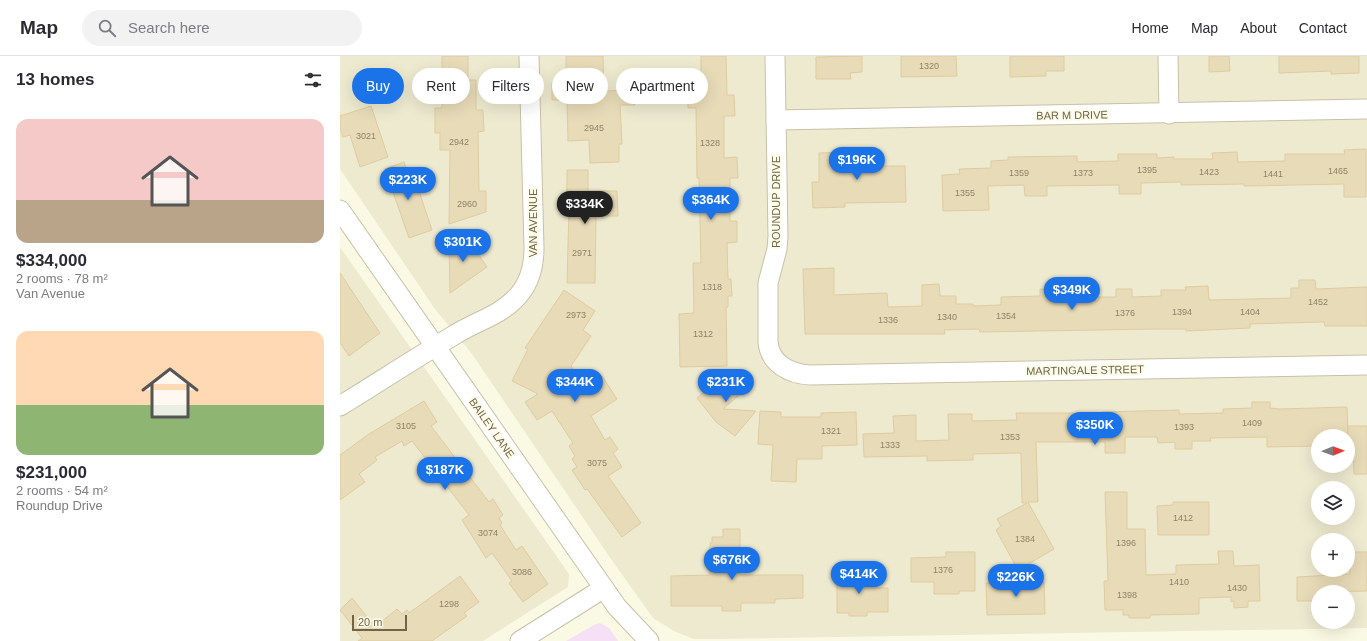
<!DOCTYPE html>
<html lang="en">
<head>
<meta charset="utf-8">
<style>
	body { margin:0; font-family:Helvetica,sans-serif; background:#f2f2f3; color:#2b2b33; height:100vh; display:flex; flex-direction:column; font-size:15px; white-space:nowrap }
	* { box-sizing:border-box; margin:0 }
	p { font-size:13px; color:#7c7c81 }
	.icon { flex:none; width:22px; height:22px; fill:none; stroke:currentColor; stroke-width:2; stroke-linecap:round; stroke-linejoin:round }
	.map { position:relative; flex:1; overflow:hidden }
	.drawer { display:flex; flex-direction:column; background:#fff; width:340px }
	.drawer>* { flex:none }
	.hud { position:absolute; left:12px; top:12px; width:380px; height:36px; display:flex; gap:8px }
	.needle { width:26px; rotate:89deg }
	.controls { position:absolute; left:971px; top:373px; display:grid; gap:8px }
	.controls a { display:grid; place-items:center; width:44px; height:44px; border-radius:50%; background:#fff; box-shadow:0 4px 16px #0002; font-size:20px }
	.scale { position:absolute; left:12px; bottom:10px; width:55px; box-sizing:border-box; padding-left:4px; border:2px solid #70644b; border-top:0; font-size:11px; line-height:14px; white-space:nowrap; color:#70644b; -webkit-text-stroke:3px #fdfce8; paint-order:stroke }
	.price { position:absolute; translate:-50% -34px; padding:0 9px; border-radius:14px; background:#1a73e8; color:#fff; font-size:13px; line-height:26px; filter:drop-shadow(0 1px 2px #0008) }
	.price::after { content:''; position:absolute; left:50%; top:24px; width:12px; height:9px; margin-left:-6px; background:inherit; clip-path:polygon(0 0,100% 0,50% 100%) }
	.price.current { background:#222; color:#fff }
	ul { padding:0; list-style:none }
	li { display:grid; align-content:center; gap:8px; height:212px; padding:0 16px }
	li span { display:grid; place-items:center; height:124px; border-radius:12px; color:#555 }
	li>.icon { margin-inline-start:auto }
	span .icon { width:72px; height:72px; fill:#fffc; stroke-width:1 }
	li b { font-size:17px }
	h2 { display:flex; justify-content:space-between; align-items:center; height:48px; padding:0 16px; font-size:17px }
	.tag { padding:0 14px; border-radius:18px; background:#fff; box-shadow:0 4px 16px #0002; font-size:14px; line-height:36px }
	.tag.current { background:#1a73e8; color:#fff }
	header { display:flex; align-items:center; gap:24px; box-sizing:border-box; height:56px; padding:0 20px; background:#fff; border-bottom:1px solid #e1e1e2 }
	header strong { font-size:19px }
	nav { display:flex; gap:22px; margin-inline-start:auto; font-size:14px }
	.search { width:280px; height:36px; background:#f2f2f3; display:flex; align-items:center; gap:10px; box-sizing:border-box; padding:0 14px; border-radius:22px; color:#7c7c81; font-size:15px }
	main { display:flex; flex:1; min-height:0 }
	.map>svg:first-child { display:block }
	.residential { fill:#eeead0; fill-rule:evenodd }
	.education { fill:#f5e0f6 }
	.building { fill:#e8dbb8; stroke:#dfcc9e }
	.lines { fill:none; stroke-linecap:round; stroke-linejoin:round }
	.minor-casing { stroke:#c8c0a8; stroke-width:21 }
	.minor { stroke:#fff; stroke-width:19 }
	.labels { text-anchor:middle; stroke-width:4; stroke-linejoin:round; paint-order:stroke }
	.number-label { font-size:9px; fill:#8e8266 }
	.street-label { font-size:11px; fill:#70644b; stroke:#fdfce8 }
</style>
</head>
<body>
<header>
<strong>Map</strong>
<div class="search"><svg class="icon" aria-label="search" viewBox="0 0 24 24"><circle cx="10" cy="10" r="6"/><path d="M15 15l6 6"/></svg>Search here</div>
<nav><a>Home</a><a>Map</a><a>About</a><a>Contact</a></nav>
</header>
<main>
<section class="drawer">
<h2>13 homes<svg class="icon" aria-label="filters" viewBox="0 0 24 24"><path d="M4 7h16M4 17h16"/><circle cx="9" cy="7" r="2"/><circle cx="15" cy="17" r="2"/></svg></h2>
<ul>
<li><span style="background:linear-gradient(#f6c9c9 65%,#b9a48a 0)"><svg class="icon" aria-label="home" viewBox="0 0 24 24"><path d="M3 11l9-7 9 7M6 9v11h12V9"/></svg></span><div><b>$334,000</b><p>2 rooms · 78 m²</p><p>Van Avenue</p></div></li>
<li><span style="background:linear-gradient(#ffd9b3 60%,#8fb573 0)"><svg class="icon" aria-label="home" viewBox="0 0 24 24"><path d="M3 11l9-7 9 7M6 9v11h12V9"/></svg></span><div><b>$231,000</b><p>2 rooms · 54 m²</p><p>Roundup Drive</p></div></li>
</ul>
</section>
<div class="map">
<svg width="1027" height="585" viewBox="0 0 1027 585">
	<rect width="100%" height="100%" fill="#faf9e3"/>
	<!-- residential -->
	<g class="residential">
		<path d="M0,0H1027V572L376,583H354L334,575L313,562L271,503L132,298L95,253L0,113ZM978,380H1008V410H978ZM978,432H1008V462H978ZM978,484H1008V514H978ZM978,536H1008V566H978Z"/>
		<path d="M0,191L229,518L228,531L143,585H0Z"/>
	</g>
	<!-- education -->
	<path class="education" d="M260,567L269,572L278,585H226L254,569Z"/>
	<!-- building -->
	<g class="building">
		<path d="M102,0H128V24H136V54H143L144,75L138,76L139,135H146V156L109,168L110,94H100V77H95V52H102Z"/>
		<path d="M226,0H263L264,35L294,34L295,49H280L282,88H279V106L250,107L249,84L228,85L227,44H212V27H226Z"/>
		<path d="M361,0H386L387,39H394L395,60H384V102L397,101L398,122H390V165H397V186L387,187L388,223H391L392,240H388V251H386L387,310L340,311L339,258L354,257L353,207H361L359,122H357L356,52H348V23H361Z"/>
		<path d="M522,0V16L510,17L511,23H476V1Z"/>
		<path d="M561,0H616L617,20L561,21Z"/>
		<path d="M670,0H724V15H706V20L670,21Z"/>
		<path d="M869,0H889L890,15L869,16Z"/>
		<path d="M939,0H1019V17L991,18V15L939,17Z"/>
		<path d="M31,50L48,101L20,111L10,79L3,81L0,73V60Z"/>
		<path d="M1026,93V141H1004V128L907,130H904V128L841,129V126L801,127V138H779V129L707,130V140H685L684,129L648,130L649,154L603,155L602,119L620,118L619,113L651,112V105L668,104V101L737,100V106L778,105V98H817V102L834,101V103H873L872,97L897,96L898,106L945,105V98H1005L1004,94Z"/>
		<path d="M513,96V100L543,99V110H565L566,146L505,147V151L473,152L472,126H479V97Z"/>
		<path d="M64,106L75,137L79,135L92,174L69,182L45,113Z"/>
		<path d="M227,114H248V135H277L278,160H256L255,227H227L229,152H227Z"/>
		<path d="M124,178L147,211L110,237L109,189Z"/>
		<path d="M494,212V239L547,237L548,251L582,250V229L599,228L600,240H616V248H633V250L661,249V241L700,240V233H726V245H758V241H776V233H792V241L821,240V234H846L845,231L868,230L869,244L951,242V232H959V224H975L976,233L1027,231V270H985L984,266L910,268V272L846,275V273H816L640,276L639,273L604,274L605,278H465L463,213Z"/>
		<path d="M0,217L40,277L9,300L0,287Z"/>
		<path d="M224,234L255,255L243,274L251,280L231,310L245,332L262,320L277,343L251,360L265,384L270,381L278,393L273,397L282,411L268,420L301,467L282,481L247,433L245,434L232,414L237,411L232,403L235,400L229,390L233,387L212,355L197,364L185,346L198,338L172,325L188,293L185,292Z"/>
		<path d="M390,314L406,333L383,353L416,355L395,380L376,366L357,342Z"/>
		<path d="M84,345L97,366L91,370L149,446L153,443L163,459L159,462L162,467L160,469L176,494L182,490L208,528L183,546L169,527L172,525L152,497L146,502L122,464L129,459L72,385L64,390L62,385L35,401L37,404L19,418L25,426L0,444V399L29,378Z"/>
		<path d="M912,346H930V352L940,353L1007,351L1008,380H978V390L927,391V381L870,382L871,385H852V393H835V386L818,387L817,381H785V397H765V386H696L698,446H688L714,493L678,514L656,474L661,470L657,463L687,447H682L681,397L633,398V404L587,405V400L524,401L523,378L554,377L553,360L576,359V385L609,384L608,358H632V365L677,364L676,357H734V360H762V356L839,354V358L883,357V353L912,352Z"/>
		<path d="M420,355L441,356V361H481V357L516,356L517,389L482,390V403H457L456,426L431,425L433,389L418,388Z"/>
		<path d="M1008,370H1027V418H1014L1013,390H1008Z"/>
		<path d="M765,436H787V473H805L806,519L836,518V509L879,508L878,495H893L894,510L919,509L920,545H908V551L894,552V545L891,546V541L859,542V558L810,559V562H789V559H783V554H765L764,525H768Z"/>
		<path d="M833,446H869V479H818L817,450L833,449Z"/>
		<path d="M383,473H400V519H463V542L435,543V547H401V555H382V550H331V520L370,519V487H372V481H383Z"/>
		<path d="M606,496H635V535H619V538H594V526H571V502L606,501Z"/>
		<path d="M1009,496H1027V535L978,536V545H957V521L1010,518Z"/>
		<path d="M497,513H519V532H548V556H527V560H509V557H497Z"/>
		<path d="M120,520L139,546L124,557L127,560L92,585H18L22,582L0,554L12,542L35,571L57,553L62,558L67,554L69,557Z"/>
		<path d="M704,526L705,558L647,559L646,527Z"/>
	</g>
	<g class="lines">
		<!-- minor casing -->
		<g class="minor-casing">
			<g id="minor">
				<path d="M435,0L438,181L437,193L428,227V286C430,308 450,318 470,319L1027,309"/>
				<path d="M828,0L829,58"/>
				<path d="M436,64L1027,53"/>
				<path d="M0,154L277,551L309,585"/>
				<path d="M0,350C39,326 77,301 116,278C135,266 158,260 174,244C189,230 194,212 194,192L189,0"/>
				<path d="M180,585L264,532"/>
			</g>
		</g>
		<!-- minor -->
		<use href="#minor" class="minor"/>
	</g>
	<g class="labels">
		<!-- number labels -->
		<g class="number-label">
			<text x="589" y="13">1320</text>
			<text x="254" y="75">2945</text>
			<text x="26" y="83">3021</text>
			<text x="119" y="89">2942</text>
			<text x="370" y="90">1328</text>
			<text x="807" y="117">1395</text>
			<text x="998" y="118">1465</text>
			<text x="869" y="119">1423</text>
			<text x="679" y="120">1359</text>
			<text x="743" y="120">1373</text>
			<text x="933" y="121">1441</text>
			<text x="625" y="140">1355</text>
			<text x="127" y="151">2960</text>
			<text x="242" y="200">2971</text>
			<text x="372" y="234">1318</text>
			<text x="978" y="249">1452</text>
			<text x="842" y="259">1394</text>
			<text x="910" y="259">1404</text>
			<text x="785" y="260">1376</text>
			<text x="236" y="262">2973</text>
			<text x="666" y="263">1354</text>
			<text x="607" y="264">1340</text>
			<text x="548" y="267">1336</text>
			<text x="363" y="281">1312</text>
			<text x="912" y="370">1409</text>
			<text x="66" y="373">3105</text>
			<text x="844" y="374">1393</text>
			<text x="491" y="378">1321</text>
			<text x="670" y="384">1353</text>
			<text x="550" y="392">1333</text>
			<text x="257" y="410">3075</text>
			<text x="843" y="465">1412</text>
			<text x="148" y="480">3074</text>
			<text x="685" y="486">1384</text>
			<text x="786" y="490">1396</text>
			<text x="603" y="517">1376</text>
			<text x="182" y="519">3086</text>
			<text x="839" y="529">1410</text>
			<text x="897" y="535">1430</text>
			<text x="787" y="542">1398</text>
			<text x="109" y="551">1298</text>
		</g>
		<!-- street labels -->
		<g class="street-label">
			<text transform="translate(732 59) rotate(-1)" y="4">BAR M DRIVE</text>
			<text transform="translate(436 146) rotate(-90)" y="4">ROUNDUP DRIVE</text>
			<text transform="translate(193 167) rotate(-90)" y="4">VAN AVENUE</text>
			<text transform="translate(745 314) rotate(-1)" y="4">MARTINGALE STREET</text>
			<text transform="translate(152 372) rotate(55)" y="4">BAILEY LANE</text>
		</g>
	</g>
</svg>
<div class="controls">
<a><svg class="needle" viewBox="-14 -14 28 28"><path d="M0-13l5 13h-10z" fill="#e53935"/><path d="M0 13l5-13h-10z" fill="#7c7c81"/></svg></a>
<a><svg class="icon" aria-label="layers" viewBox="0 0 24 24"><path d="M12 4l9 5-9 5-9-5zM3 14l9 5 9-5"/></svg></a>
<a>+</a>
<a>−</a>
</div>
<div class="scale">20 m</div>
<b class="price" style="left:517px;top:125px">$196K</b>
<b class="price" style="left:68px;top:145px">$223K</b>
<b class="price" style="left:371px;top:165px">$364K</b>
<b class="price current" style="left:245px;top:169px">$334K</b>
<b class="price" style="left:123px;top:207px">$301K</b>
<b class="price" style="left:732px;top:255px">$349K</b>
<b class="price" style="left:235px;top:347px">$344K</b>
<b class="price" style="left:386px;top:347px">$231K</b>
<b class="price" style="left:755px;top:390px">$350K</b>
<b class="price" style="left:105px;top:435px">$187K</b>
<b class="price" style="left:392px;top:525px">$676K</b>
<b class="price" style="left:519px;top:539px">$414K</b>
<b class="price" style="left:676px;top:542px">$226K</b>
<div class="hud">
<a class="tag current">Buy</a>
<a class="tag">Rent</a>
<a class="tag">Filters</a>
<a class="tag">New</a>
<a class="tag">Apartment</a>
</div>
</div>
</main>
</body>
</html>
